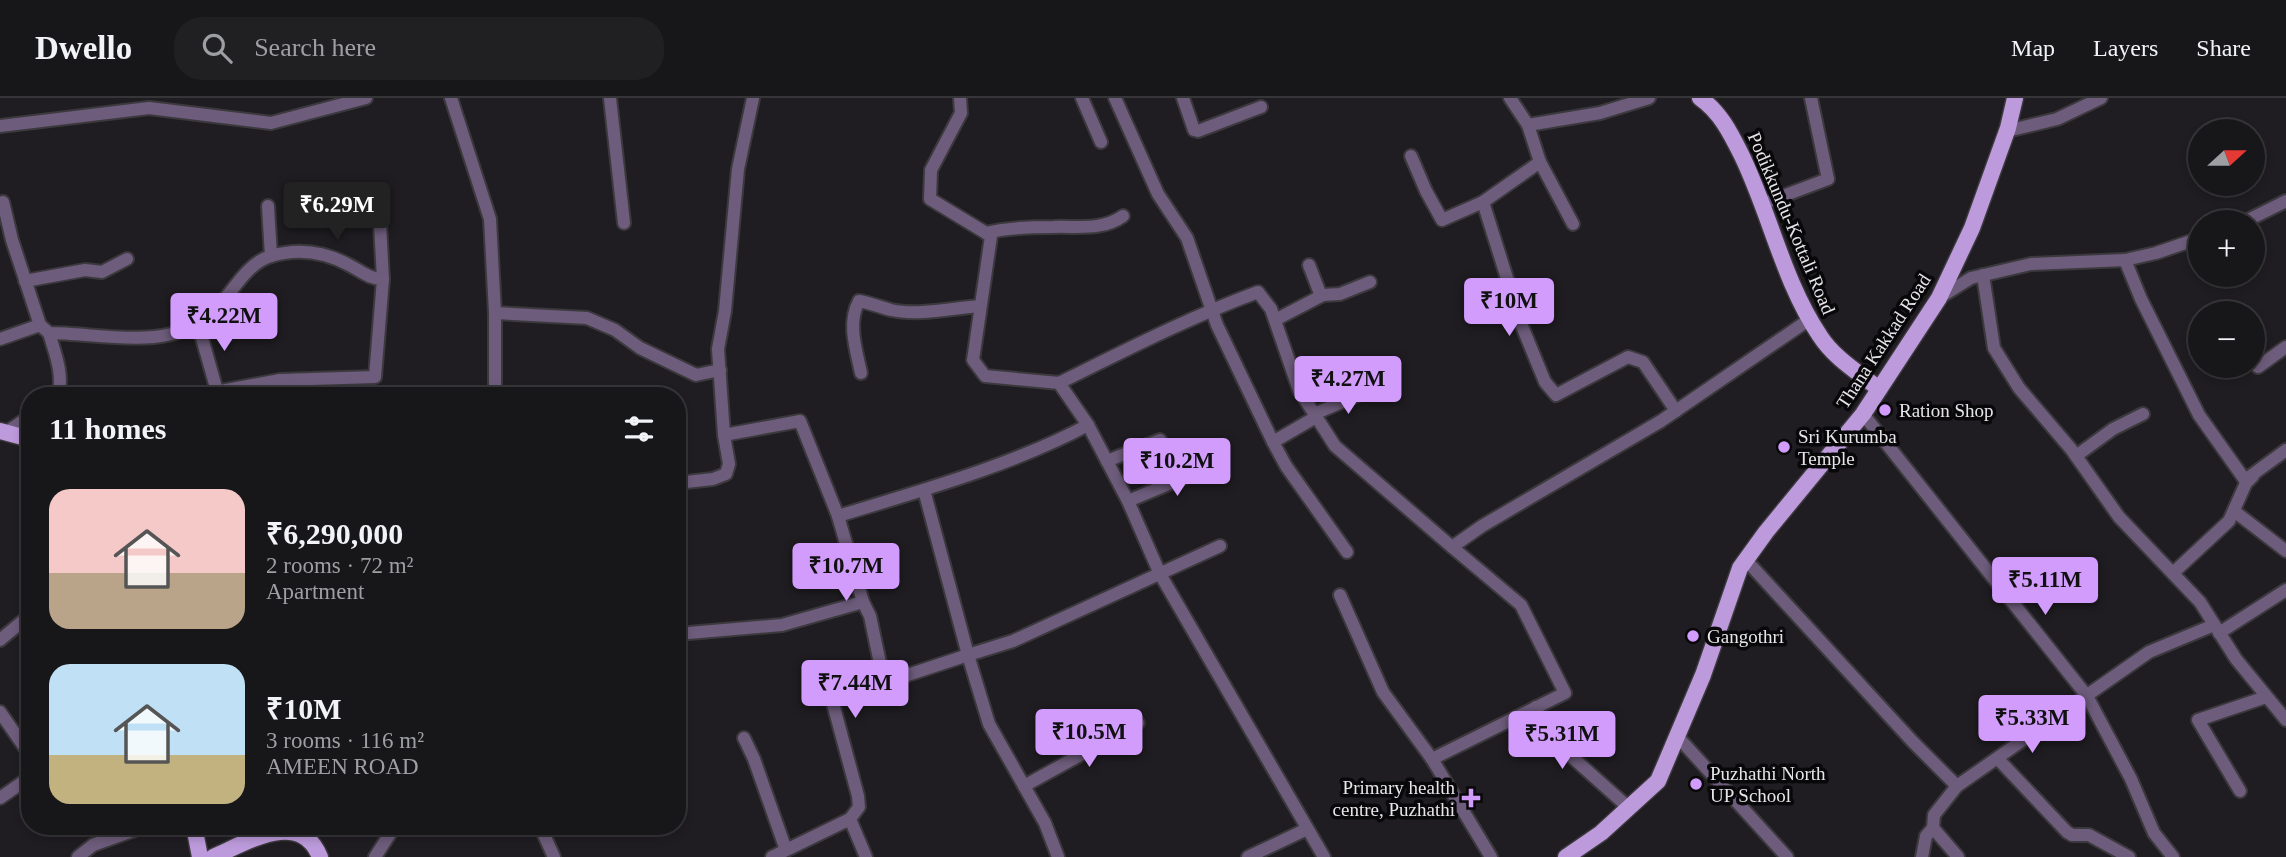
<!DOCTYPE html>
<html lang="en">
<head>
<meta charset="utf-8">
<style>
	body { margin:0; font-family:"Times New Roman",serif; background:#201f22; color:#f1f3f6; height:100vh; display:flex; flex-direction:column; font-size:26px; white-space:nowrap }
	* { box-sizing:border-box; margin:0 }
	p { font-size:23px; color:#9e9fa2 }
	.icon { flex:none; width:38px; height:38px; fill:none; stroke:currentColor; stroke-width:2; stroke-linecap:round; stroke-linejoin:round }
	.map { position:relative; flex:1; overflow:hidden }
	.drawer { position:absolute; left:21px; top:289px; width:665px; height:448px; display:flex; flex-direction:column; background:#171619; border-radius:28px; box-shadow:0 4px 10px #0003,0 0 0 2px #363538 }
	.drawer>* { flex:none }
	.needle { width:46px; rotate:69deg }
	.tools { position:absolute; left:2188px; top:21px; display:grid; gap:14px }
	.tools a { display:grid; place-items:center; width:77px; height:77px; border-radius:50%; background:#171619; box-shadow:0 4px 10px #0003,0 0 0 2px #363538; font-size:35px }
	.price { position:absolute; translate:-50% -60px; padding:0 16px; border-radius:7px; background:#d29cfd; color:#111; font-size:23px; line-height:46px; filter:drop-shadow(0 2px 4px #0008) }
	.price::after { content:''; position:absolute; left:50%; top:42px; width:21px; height:16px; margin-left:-10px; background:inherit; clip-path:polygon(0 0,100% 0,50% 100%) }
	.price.selected { background:#222; color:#fff }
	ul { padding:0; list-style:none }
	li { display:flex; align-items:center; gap:21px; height:175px; padding:0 28px }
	li span { display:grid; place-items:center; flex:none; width:196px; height:140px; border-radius:21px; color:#555 }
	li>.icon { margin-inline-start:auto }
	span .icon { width:84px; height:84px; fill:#fffc; stroke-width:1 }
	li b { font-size:30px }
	h2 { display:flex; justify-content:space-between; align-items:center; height:84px; padding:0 28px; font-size:30px }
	header { display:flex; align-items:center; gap:42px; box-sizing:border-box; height:98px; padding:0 35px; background:#171619; border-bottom:2px solid #363538 }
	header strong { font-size:33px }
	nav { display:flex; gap:38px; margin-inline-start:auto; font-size:24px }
	.search { width:490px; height:63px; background:#201f22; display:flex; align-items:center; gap:18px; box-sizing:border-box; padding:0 24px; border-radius:28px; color:#9e9fa2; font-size:26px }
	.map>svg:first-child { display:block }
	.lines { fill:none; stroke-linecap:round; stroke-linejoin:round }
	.minor-casing { stroke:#3b393d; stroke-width:16 }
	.major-casing { stroke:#3b393d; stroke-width:19 }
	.minor { stroke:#6d5c7b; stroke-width:12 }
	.major { stroke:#bd9adb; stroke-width:16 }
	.poi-dot { fill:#d29cfd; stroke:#080709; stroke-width:2.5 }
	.labels { text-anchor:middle; stroke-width:7; stroke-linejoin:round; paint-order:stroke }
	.street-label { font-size:19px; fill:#e7e5e8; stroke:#080709 }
	.poi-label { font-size:19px; fill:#e7e5e8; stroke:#080709; text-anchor:start }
</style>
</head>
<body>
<header>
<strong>Dwello</strong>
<div class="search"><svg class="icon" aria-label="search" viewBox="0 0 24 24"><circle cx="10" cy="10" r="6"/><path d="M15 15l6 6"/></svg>Search here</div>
<nav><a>Map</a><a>Layers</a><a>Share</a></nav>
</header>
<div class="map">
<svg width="2286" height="759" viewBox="0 0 2286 759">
	<rect width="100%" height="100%" fill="#1f1d21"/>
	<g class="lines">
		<!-- minor casing -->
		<g class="minor-casing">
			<g id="minor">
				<path d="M451,0L490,121L495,215V298"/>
				<path d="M610,0L624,125"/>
				<path d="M753,0L738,71L725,213L718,251L724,337L800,323L838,418C920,393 1013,367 1088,327"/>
				<path d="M960,0L961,15L931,72L930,101L991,138L973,262L985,278L1059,285L1088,327L1128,403L1160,476L1324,759"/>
				<path d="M1082,0L1101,44"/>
				<path d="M1115,0L1158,96L1187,140L1217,227L1273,344L1286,368L1347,454"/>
				<path d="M1183,0L1194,32L1198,33L1261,9"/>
				<path d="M1510,0L1528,27"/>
				<path d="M0,28L149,10L271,25L366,0"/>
				<path d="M2007,33L2057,21L2101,0"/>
				<path d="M1411,58L1426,93L1442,122L1483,104"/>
				<path d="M1540,64L1483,104L1522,228L1545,284L1556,297L1628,259L1643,264L1676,313"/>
				<path d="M3,104L12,142L40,227"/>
				<path d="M1762,106L1828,81L1811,0"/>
				<path d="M268,108L271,158"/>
				<path d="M2244,124L2286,103"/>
				<path d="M1573,126L1540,64L1528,27L1600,15L1649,0"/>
				<path d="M380,127L383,181"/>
				<path d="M986,135C1005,130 1033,129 1053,129C1077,128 1102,133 1123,118"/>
				<path d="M2125,162L2156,155L2200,140"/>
				<path d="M1309,167L1321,198"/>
				<path d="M1983,177L1994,250L2019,290L2071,351L2119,419L2200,504L2236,561L2286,622"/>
				<path d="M25,183L85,172L102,174L127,161"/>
				<path d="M1939,200L1971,180L2031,166L2125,162L2141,201L2199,317L2245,382L2286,352"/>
				<path d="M495,215L587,220L615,232L640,250L696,277L720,272"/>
				<path d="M1275,222L1323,197L1340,196L1370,184"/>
				<path d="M198,226L217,293"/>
				<path d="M49,235C55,255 64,277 58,298"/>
				<path d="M0,241L40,227L49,235C101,235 167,254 210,217C231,199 244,166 271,158C298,150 325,154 349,167C361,173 369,181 383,181L375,279L280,282L194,298"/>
				<path d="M2258,269L2286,249"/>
				<path d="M861,275C856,251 847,225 859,203C870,205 880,209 891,212C918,218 952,210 980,208"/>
				<path d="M285,282L291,298"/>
				<path d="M1059,285C1124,253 1190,219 1258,194L1271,211L1299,292L1335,348L1452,449L1482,428L1661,323L1810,221"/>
				<path d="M1314,316L1370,292"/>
				<path d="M1863,316L2087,598L2131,681L2154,735L2173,759"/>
				<path d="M7,334L30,318"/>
				<path d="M1273,344L1316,319"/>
				<path d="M2076,358L2113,331L2143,316"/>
				<path d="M1107,363L1160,342"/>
				<path d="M677,385L713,381L726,376L729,366L724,337"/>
				<path d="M924,392L968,557L1013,543L1220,448"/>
				<path d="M1128,403L1214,367"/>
				<path d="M2234,413L2286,453"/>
				<path d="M838,418L863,504L870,518L884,584"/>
				<path d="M1452,449L1521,507L1565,595L1432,661L1491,759"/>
				<path d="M1746,462L1913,644L1957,688L1934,717L1933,730L1958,759"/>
				<path d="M2173,475L2229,423L2246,385L2253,378"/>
				<path d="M1340,497L1383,594L1432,661"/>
				<path d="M2219,535L2286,492"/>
				<path d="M677,536L782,527L863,504"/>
				<path d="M0,542L30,517"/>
				<path d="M1536,609L1544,634L1629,710"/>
				<path d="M0,614L30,657"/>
				<path d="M1677,638L1787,759"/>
				<path d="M744,640L754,661L786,752"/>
				<path d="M1998,661L2067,734L2072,737H2089L2129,759"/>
				<path d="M1024,688L1138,625"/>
				<path d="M1957,688L2149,554L2214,527"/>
				<path d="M2240,693L2198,622L2266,599"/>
				<path d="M0,700L30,679"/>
				<path d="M540,728L554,759"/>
				<path d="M78,759L93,747L146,728"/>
				<path d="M375,759L395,728"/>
				<path d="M772,759L850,721"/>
				<path d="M866,759L850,721L859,709L858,698L832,602L968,557L989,626L1045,725L1058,759"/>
				<path d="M1248,759L1307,731"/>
				<path d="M1922,759L1926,738L1933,730"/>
			</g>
		</g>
		<!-- major casing -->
		<g class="major-casing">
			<g id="major">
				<path d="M1700,0C1720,14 1730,34 1741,56C1770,115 1783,183 1820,238C1834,260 1859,275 1879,291"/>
				<path d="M0,333L30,341"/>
				<path d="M194,728L200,759"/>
				<path d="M213,759C246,745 300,710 320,759"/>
				<path d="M1566,759L1601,735L1658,683L1703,577L1740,470L1766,434L1863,316L1939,200L1972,130L2008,30L2015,0"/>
			</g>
		</g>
		<!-- minor -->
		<use href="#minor" class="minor"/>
		<!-- major -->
		<use href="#major" class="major"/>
	</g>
	<!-- markers -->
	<g class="poi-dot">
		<circle cx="1885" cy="312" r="7"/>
		<circle cx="1784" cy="349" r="7"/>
		<circle cx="1693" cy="538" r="7"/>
		<circle cx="1696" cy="686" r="7"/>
		<path d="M1467.5 689.5h7v7h7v7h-7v7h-7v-7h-7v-7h7z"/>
	</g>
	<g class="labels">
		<!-- street labels -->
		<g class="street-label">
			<text transform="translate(1792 125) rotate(67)" y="7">Podikkundu-Kottali Road</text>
			<text transform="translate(1883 243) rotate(-57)" y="7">Thana Kakkad Road</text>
		</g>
		<!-- poi labels -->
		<g class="poi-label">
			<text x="1899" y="319">Ration Shop</text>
			<text x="1798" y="345">Sri Kurumba<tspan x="1798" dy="22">Temple</tspan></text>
			<text x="1707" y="545">Gangothri</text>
			<text x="1710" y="682">Puzhathi North<tspan x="1710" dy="22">UP School</tspan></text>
			<text x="1455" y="696" text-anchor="end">Primary health<tspan x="1455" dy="22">centre, Puzhathi</tspan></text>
		</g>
	</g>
</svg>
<div class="tools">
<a><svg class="needle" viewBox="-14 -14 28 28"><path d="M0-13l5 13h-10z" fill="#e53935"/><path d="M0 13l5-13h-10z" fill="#9e9fa2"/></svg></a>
<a>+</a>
<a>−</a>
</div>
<b class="price selected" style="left:337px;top:144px">₹6.29M</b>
<b class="price" style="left:1509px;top:240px">₹10M</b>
<b class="price" style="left:224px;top:255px">₹4.22M</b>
<b class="price" style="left:1348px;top:318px">₹4.27M</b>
<b class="price" style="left:1177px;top:400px">₹10.2M</b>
<b class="price" style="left:846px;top:505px">₹10.7M</b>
<b class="price" style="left:2045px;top:519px">₹5.11M</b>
<b class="price" style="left:855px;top:622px">₹7.44M</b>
<b class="price" style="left:2032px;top:657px">₹5.33M</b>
<b class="price" style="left:1089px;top:671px">₹10.5M</b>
<b class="price" style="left:1562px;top:673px">₹5.31M</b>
<section class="drawer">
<h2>11 homes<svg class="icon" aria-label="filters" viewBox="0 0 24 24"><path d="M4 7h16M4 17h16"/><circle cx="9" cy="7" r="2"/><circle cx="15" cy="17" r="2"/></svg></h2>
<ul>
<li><span style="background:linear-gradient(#f6c9c9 60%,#b9a48a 0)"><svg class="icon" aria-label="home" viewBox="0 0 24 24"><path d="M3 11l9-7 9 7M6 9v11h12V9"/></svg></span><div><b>₹6,290,000</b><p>2 rooms · 72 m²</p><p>Apartment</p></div></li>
<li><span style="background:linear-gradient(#bfe0f5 65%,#c2b280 0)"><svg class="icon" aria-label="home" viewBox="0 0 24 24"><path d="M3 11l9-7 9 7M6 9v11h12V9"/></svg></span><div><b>₹10M</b><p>3 rooms · 116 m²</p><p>AMEEN ROAD</p></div></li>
</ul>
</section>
</div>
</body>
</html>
